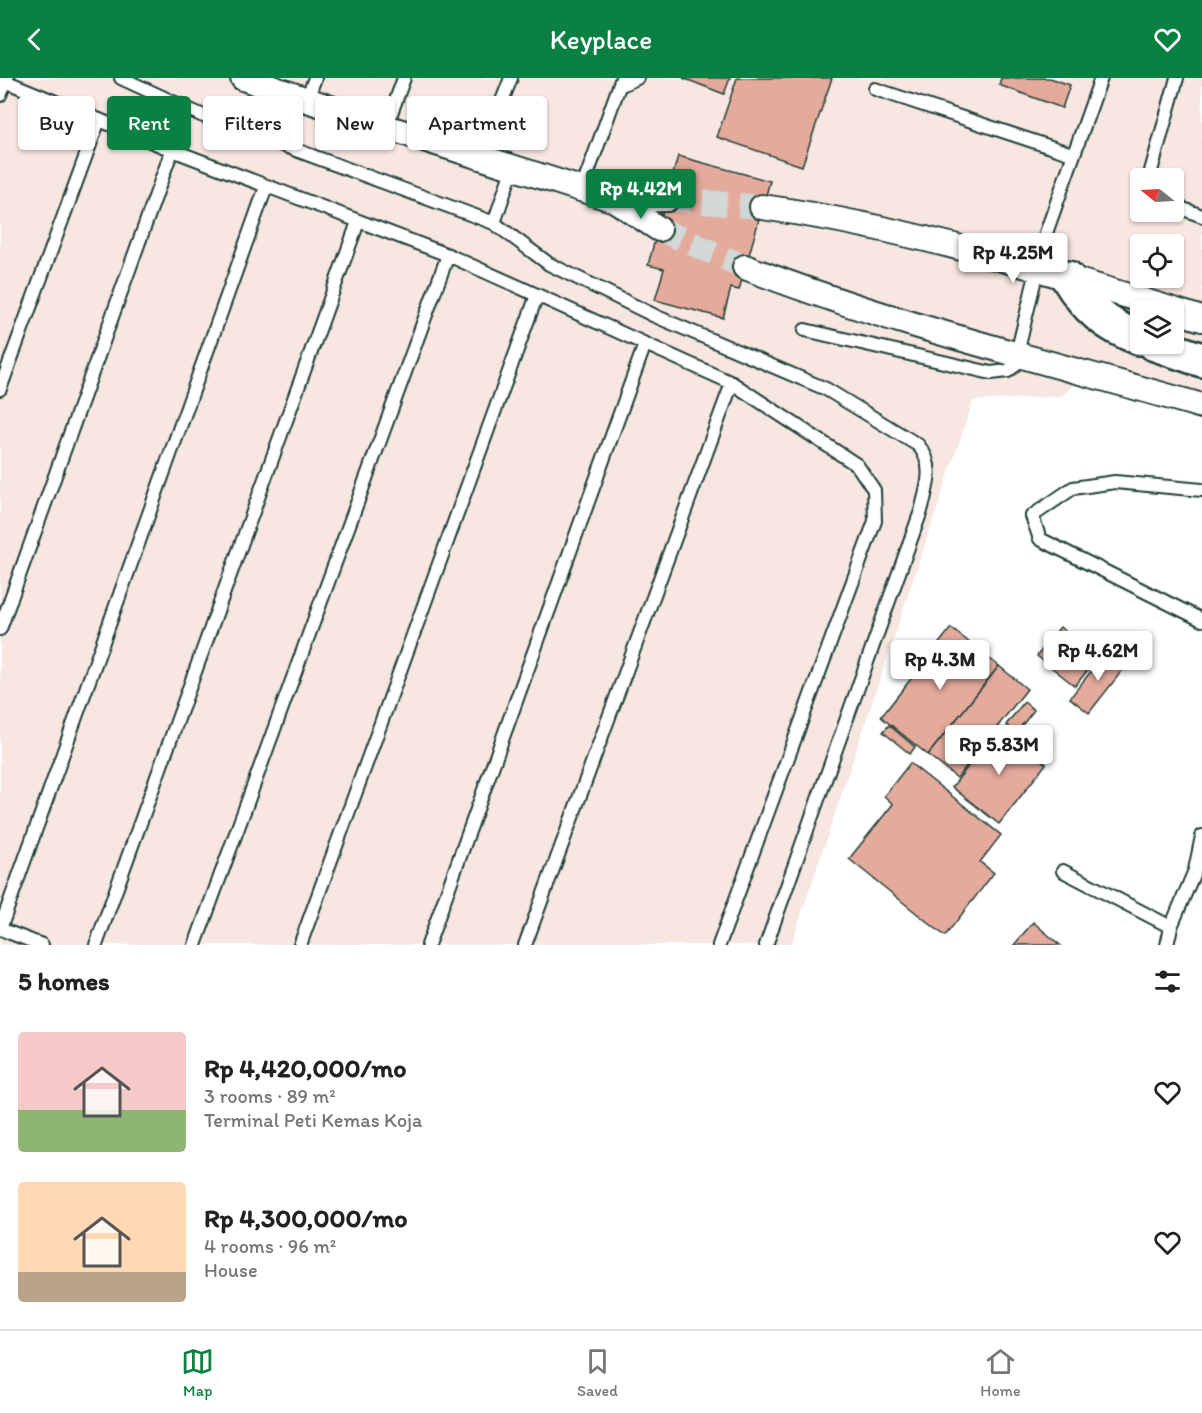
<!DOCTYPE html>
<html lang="en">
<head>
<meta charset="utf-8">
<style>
	body { margin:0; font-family:Itim,sans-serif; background:#f2f2f2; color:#222; height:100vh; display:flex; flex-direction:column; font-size:22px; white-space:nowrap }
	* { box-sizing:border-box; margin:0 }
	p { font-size:20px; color:#767676 }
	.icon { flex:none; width:33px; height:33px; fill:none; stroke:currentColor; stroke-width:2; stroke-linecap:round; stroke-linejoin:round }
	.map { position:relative; height:867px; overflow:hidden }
	.panel { display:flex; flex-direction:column; background:#fff; flex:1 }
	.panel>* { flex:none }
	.guide { position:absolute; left:18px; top:18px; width:600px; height:54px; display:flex; gap:12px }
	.needle { width:39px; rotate:288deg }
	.buttons { position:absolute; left:1130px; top:90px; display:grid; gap:12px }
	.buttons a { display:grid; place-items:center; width:54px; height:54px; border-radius:6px; background:#fff; box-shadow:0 2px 4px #0004; font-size:30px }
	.price { position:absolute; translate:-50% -51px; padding:0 14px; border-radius:6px; background:#fff; color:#222; font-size:20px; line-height:39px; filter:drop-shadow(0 2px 3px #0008) }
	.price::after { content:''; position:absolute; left:50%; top:36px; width:18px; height:14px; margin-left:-9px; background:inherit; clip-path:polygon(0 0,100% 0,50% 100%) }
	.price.current { background:#0b8043; color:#fff }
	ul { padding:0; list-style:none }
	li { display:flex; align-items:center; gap:18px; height:150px; padding:0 18px }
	li span { display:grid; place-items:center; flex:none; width:168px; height:120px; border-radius:6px; color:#555 }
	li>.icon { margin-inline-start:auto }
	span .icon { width:72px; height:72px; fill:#fffc; stroke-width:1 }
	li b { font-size:26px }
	h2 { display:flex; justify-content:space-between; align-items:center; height:72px; padding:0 18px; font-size:26px }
	.chip { padding:0 21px; border-radius:6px; background:#fff; box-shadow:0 2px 4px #0004; font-size:21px; line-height:54px }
	.chip.current { background:#0b8043; color:#fff }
	header { display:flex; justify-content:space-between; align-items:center; height:78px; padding:0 18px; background:#0b8043; color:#fff; font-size:27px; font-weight:600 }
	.tabs { display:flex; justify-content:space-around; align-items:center; height:84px; border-top:2px solid #e0e0e0; background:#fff; font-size:16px; color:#767676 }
	.tabs a { display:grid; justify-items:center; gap:3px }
	.tabs .current { color:#0b8043 }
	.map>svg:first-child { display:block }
	.built { fill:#f7e6e2; fill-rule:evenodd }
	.building { fill:#e4ab9d; stroke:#1f3d34; stroke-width:1.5 }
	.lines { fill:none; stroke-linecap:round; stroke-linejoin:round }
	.minor-tunnel { stroke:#d2d8d6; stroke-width:24; stroke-dasharray:24 12; stroke-linecap:butt }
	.service-casing { stroke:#1f3d34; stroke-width:16 }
	.minor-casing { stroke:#1f3d34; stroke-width:28 }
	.motorway-casing { stroke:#1f3d34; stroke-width:38 }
	.service { stroke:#fff; stroke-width:12 }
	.minor { stroke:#fff; stroke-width:24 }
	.motorway { stroke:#fff; stroke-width:33 }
</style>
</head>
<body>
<header><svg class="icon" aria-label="back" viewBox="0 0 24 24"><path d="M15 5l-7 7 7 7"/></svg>Keyplace<svg class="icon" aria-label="heart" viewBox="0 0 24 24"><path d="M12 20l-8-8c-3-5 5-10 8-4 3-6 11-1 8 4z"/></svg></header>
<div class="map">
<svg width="1202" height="867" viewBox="0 0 1202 867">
	<rect width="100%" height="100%" fill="#fff"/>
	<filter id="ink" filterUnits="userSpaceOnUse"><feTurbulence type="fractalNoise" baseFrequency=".0167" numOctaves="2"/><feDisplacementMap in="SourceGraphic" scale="12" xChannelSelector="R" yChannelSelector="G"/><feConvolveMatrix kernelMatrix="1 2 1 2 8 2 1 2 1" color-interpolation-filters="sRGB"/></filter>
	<g filter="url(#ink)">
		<!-- built -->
		<path class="built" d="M0,0H1202V343L1084,296L1062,318L973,323L791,867H0ZM1140,100H1173V134H1140ZM1140,166H1173V200H1140ZM1140,232H1173V266H1140Z"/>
		<!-- building -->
		<g class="building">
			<path d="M683,0H730L724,16Z"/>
			<path d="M737,0H832L802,88L717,59Z"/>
			<path d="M1001,0H1050L1070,7L1062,30L999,7Z"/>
			<path d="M678,78L770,103L739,212L731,210L723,240L655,222L664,191L648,187Z"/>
			<path d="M1060,549L1098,579L1075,608L1037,578Z"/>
			<path d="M951,550L999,588L928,677L881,639Z"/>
			<path d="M1106,574L1125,589L1089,635L1070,620Z"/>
			<path d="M999,588L1027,611L957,700L928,677Z"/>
			<path d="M1024,624L1034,632L1016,655L1006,647Z"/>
			<path d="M889,647L915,669L910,676L883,654Z"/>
			<path d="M999,649L1046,686L999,746L952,709Z"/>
			<path d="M910,685L1001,757L980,784L994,795L945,858L849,781L893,726L884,718Z"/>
			<path d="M1033,844L1060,867H1014Z"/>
		</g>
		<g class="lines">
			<!-- minor-tunnel -->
			<g class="minor-tunnel">
				<path d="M667,121L762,129"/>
				<path d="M659,151L745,189"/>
			</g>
			<!-- service casing -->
			<g class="service-casing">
				<g id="service">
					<path d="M121,0L201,37L494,145L549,186L655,238L826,311L918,367C936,387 927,409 921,433L766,867"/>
					<path d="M0,1L172,72L448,177L732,305L857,387L874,412L875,443L719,867"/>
					<path d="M619,8L637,0"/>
					<path d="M875,11L1072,76"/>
					<path d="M0,17L7,0"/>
					<path d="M306,23L315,0"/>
					<path d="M386,49L404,0"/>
					<path d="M480,79L511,0"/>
					<path d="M1152,100L1151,93L1177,0"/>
					<path d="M582,111L622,0"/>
					<path d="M1173,127L1202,138"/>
					<path d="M494,145L513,89"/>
					<path d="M805,252L991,295L1008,293L1014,288L1046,155L1101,0"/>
					<path d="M0,311L99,42"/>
					<path d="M1202,412L1115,404L1073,410L1032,438L1040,461L1202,542"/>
					<path d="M0,551L172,72"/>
					<path d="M1063,793L1171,849L1195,792L1202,758"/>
					<path d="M0,851L266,109"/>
					<path d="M0,851L42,867"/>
					<path d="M96,867L358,144"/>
					<path d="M195,867L448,177"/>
					<path d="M300,867L537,217"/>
					<path d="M428,867L645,266"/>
					<path d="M525,867L732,305"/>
					<path d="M1167,867L1171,849"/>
				</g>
			</g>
			<!-- minor casing -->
			<g class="minor-casing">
				<g id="minor">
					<path d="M243,0L386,49L615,122L659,151"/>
					<path d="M615,122L667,121"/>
					<path d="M762,129C912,150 1058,196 1202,241"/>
					<path d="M745,189C894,247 1049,284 1202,328"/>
				</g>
			</g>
			<!-- motorway casing -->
			<g class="motorway-casing">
				<g id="motorway">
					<path d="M1068,200C1086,230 1106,248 1140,260"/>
					<path d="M1155,266L1202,282"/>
				</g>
			</g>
			<!-- service -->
			<use href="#service" class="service"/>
			<!-- minor -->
			<use href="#minor" class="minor"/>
			<!-- motorway -->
			<use href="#motorway" class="motorway"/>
		</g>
	</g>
</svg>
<div class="buttons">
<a><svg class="needle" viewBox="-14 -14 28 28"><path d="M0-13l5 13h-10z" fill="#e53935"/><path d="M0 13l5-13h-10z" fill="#767676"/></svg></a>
<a><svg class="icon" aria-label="locate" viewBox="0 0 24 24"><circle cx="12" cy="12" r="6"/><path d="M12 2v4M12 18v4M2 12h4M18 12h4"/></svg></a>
<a><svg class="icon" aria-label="layers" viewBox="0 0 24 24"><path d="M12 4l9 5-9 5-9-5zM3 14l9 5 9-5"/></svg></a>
</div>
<b class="price current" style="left:641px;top:142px">Rp 4.42M</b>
<b class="price" style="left:1013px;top:206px">Rp 4.25M</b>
<b class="price" style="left:1098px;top:604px">Rp 4.62M</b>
<b class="price" style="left:940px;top:613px">Rp 4.3M</b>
<b class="price" style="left:999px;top:698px">Rp 5.83M</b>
<div class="guide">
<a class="chip">Buy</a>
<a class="chip current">Rent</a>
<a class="chip">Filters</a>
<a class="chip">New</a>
<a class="chip">Apartment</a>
</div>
</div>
<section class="panel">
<h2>5 homes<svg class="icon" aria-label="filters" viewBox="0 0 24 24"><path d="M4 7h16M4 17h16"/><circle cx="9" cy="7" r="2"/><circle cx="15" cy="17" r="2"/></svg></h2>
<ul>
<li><span style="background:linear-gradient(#f6c9c9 65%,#8fb573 0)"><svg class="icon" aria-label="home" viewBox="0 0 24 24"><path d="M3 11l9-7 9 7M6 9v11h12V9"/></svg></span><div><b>Rp 4,420,000/mo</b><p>3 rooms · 89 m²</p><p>Terminal Peti Kemas Koja</p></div><svg class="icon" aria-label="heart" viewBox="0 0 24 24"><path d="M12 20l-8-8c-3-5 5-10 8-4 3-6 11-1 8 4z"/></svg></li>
<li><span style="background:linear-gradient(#ffd9b3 75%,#b9a48a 0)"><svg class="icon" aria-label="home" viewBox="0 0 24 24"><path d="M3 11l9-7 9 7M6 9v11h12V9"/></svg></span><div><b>Rp 4,300,000/mo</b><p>4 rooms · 96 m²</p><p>House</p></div><svg class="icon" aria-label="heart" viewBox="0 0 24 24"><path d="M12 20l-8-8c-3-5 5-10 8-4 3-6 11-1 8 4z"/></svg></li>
</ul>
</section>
<nav class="tabs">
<a class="current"><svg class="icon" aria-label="map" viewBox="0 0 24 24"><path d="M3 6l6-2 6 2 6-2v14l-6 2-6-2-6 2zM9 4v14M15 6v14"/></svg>Map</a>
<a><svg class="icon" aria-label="saved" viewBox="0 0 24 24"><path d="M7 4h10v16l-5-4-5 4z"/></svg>Saved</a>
<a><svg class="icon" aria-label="home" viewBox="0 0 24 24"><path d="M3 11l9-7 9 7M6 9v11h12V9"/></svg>Home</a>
</nav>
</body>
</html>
